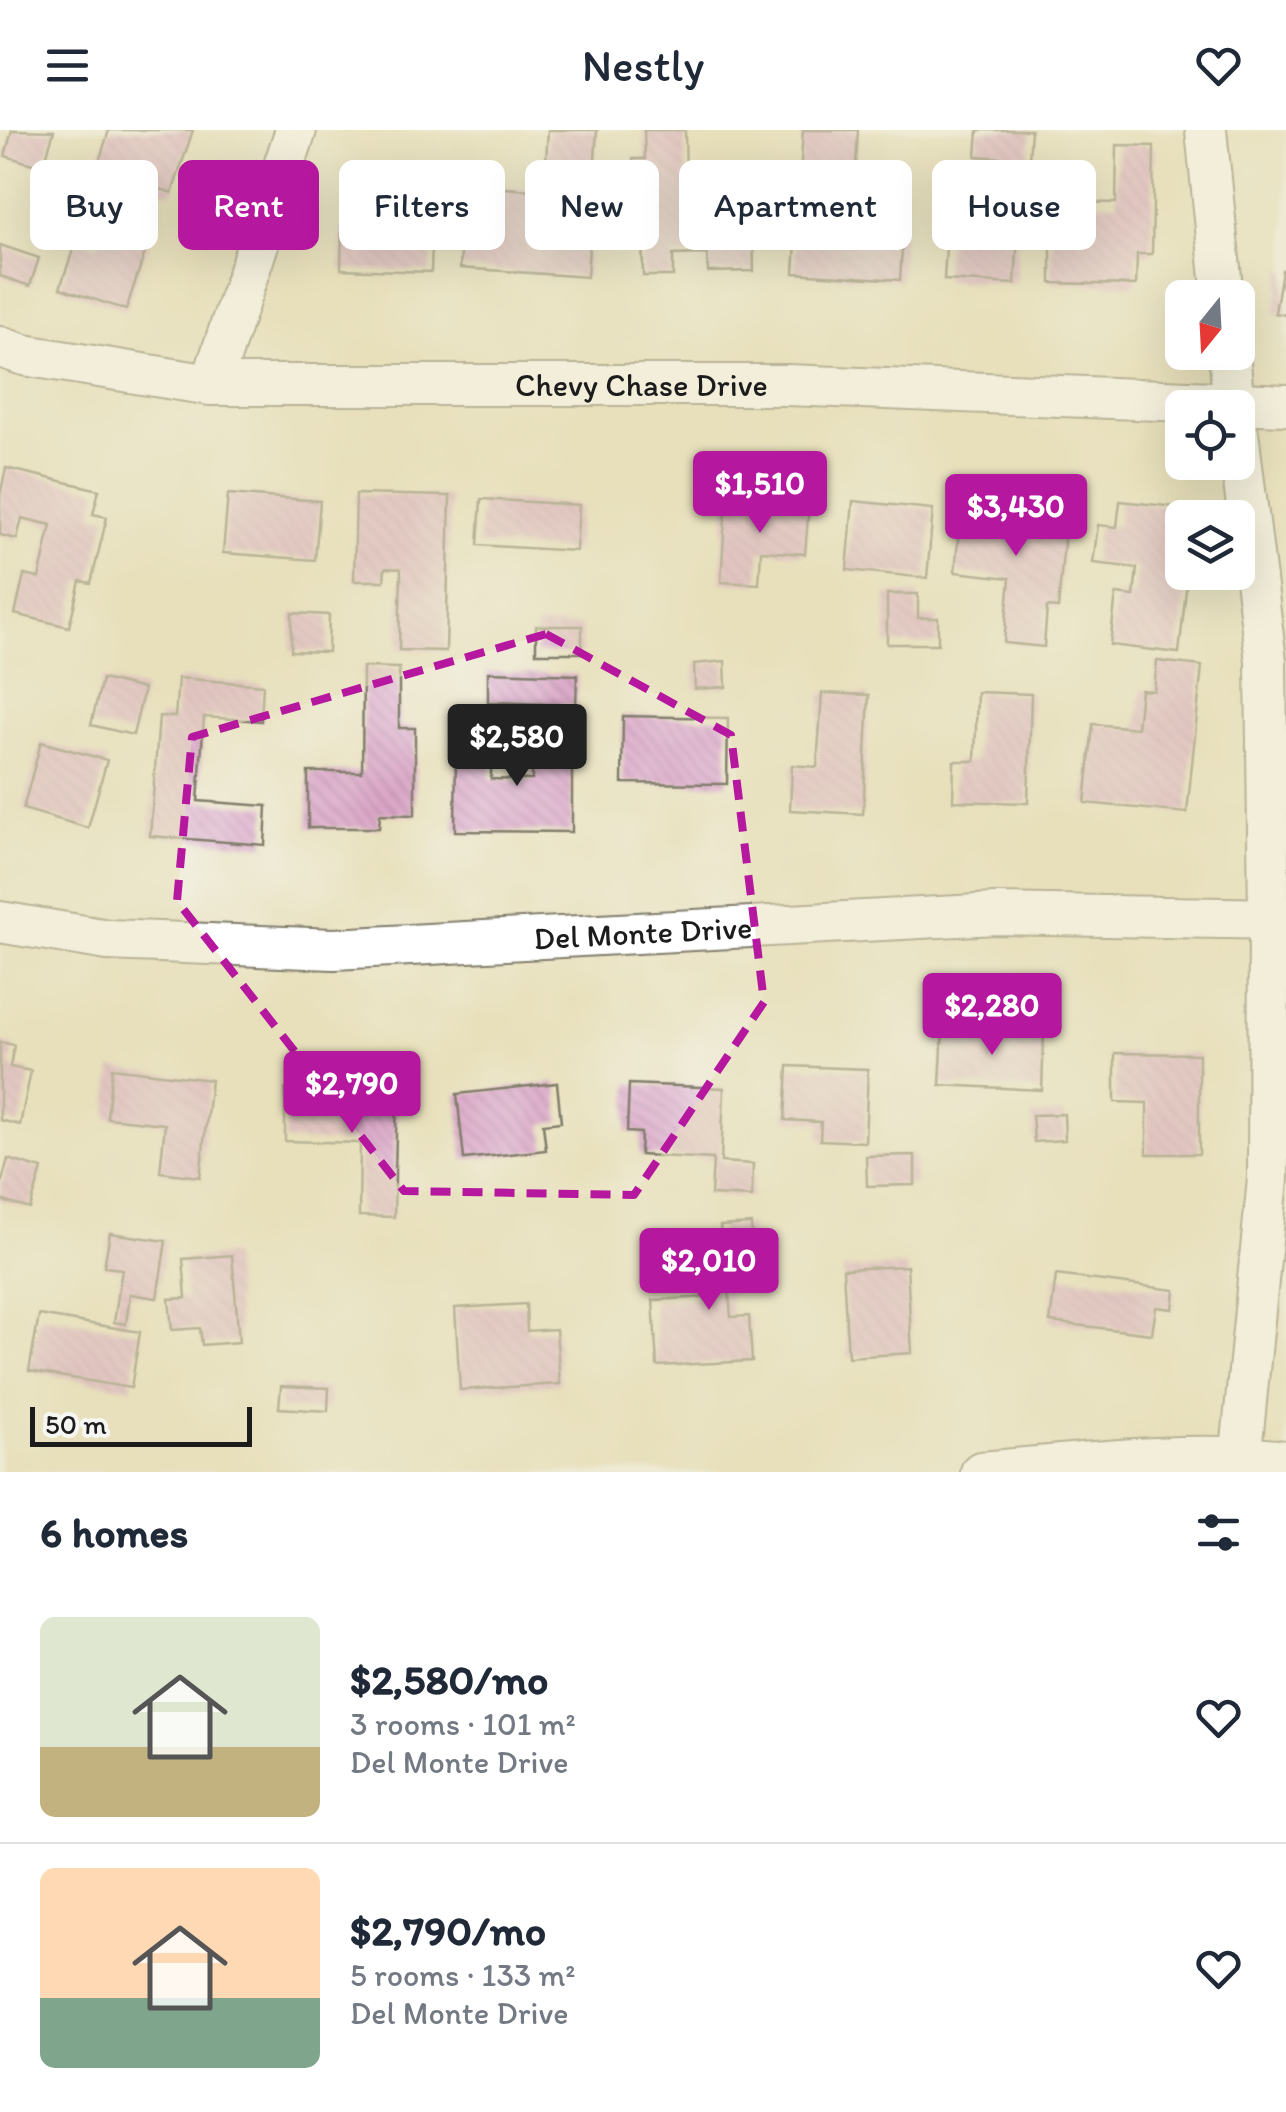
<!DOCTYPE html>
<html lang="en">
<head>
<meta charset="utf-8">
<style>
	body { margin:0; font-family:Itim,sans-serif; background:#f6f6f7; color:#1f2937; height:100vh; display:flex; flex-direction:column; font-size:38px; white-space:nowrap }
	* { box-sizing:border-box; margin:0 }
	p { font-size:32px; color:#747a83 }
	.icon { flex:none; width:55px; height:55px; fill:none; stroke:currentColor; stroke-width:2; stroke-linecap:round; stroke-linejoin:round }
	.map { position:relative; height:1342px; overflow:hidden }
	.side { display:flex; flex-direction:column; background:#fff; flex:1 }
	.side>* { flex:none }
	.guide { position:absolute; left:30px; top:30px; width:1228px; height:90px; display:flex; gap:20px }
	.needle { width:65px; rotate:198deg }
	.buttons { position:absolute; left:1165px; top:150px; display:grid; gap:20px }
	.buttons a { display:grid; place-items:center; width:90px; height:90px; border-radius:15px; background:#fff; box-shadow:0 10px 40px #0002; font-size:50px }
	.scale { position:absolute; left:30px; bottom:25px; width:222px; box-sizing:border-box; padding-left:10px; border:5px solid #1c1c1c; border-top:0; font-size:28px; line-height:35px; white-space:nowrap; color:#1c1c1c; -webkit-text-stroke:8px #f6f6f2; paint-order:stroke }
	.price { position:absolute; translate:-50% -85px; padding:0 22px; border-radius:10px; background:#b5179e; color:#fff; font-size:32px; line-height:65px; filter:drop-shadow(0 2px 5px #0008) }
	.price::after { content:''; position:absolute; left:50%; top:60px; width:30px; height:22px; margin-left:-15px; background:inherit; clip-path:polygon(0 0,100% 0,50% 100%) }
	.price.active { background:#222; color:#fff }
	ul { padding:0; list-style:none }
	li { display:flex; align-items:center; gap:30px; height:250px; padding:0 40px }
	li+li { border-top:2px solid #e0e1e3 }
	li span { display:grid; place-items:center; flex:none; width:280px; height:200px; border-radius:15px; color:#555 }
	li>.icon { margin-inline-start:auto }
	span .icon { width:120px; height:120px; fill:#fffc; stroke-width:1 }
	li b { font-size:42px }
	h2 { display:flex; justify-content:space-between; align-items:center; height:120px; padding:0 40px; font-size:42px }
	.tag { padding:0 35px; border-radius:15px; background:#fff; box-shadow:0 10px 40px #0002; font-size:35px; line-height:90px }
	.tag.active { background:#b5179e; color:#fff }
	header { display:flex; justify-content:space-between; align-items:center; height:130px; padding:0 40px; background:#fff; font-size:45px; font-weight:600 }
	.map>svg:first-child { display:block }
	.building { fill:url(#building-back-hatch) }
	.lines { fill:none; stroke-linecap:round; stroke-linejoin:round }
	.minor-casing { stroke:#827e6c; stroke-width:44 }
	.minor { stroke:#fff; stroke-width:40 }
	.marked { fill:none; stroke:#b5179e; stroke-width:8; stroke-dasharray:20 12; stroke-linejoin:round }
	.labels { text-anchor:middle; stroke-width:9; stroke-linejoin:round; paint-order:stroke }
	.street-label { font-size:32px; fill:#1c1c1c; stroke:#f6f6f2 }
</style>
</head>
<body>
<header><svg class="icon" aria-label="menu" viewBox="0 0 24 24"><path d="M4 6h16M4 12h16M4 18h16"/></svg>Nestly<svg class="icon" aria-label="heart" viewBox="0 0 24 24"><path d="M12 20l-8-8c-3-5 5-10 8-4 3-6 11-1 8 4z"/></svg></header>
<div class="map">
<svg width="1286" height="1342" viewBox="0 0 1286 1342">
	<defs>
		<pattern id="building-back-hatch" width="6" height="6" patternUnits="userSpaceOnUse" patternTransform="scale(2.5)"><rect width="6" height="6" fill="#daa4c6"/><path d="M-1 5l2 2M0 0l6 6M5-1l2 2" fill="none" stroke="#ba8daa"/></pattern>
	</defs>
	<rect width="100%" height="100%" fill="#f6f6f2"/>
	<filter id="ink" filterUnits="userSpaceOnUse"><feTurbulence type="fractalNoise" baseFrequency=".01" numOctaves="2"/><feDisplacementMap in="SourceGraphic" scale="20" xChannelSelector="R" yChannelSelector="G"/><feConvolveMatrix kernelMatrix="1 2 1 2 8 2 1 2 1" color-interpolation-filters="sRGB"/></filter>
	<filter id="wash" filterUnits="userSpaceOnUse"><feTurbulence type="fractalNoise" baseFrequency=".0048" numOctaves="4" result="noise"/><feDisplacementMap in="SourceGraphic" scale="40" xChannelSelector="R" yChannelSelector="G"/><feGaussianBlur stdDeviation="2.25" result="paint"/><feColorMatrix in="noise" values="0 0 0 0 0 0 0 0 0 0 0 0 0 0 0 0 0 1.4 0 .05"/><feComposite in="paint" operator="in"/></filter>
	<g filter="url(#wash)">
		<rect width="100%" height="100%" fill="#e8e0bb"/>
		<g id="blocks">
			<!-- building -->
			<g class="building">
				<path d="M12,0L54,1L43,37L5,26Z"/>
				<path d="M109,0H193L172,63L97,38Z"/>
				<path d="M548,0H597L587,147L460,138L465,55L544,61Z"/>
				<path d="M644,0H685L686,50L740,49L742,99H753L754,141L708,142L707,124L673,125V146H643L642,106L635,107L633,29H645Z"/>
				<path d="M803,0H858L854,67L905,70L900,150L794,143Z"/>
				<path d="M978,0H1031L1029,30L976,26Z"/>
				<path d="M1117,15L1154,16L1152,124H1137L1136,155L1051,153V93L1070,94V72L1116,73Z"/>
				<path d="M405,48L434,49L431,142L341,139L342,94L403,96Z"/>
				<path d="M950,48L1021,53L1015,154L944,150Z"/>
				<path d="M106,93L150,107L126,180L60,158L77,108L98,115Z"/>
				<path d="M0,115L39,128L30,156L0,146Z"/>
				<path d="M1282,140L1286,141V185L1275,183Z"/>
				<path d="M6,338L99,360L93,384L107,387L91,453L80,451L69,497L15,484L24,445L39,448L51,395L22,388L17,409L0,405V365Z"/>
				<path d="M228,364L320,371L315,430L223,423Z"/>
				<path d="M356,364L450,366L446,521L399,520L401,439L385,438L384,451H354Z"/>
				<path d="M962,368L1067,378L1058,478L1047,477L1044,517L1004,513L1010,448L955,442Z"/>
				<path d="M481,369L579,375L576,421L478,415Z"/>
				<path d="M726,370L809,375L805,424L761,421L759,454L721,452Z"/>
				<path d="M853,371L933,379L927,448L847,440Z"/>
				<path d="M1120,371L1195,379L1194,388H1182V442H1188L1179,523L1110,515L1116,464L1134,466L1137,438L1093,433L1098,395L1117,397Z"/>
				<path d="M887,464H918V488H938V514H887Z"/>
				<path d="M292,483L329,485L328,522L291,521Z"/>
				<rect x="536" y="496" width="46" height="27"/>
				<path d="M725,531L726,557L695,559L694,534Z"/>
				<path d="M1157,531L1202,536L1187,683L1085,673L1093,594L1137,598L1141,560L1154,561Z"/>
				<path d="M363,537L399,538V598H415V685L380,684L379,698H308V642H362Z"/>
				<path d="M488,542L577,545L576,575L488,572Z"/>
				<path d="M178,548L263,555L261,591L204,587L198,671L267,676L265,715L150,706L159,586L175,587Z"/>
				<path d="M102,549L144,559L133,605L91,595Z"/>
				<path d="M977,562L1031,564L1028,673L953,671L954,631H975Z"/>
				<path d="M822,563L869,565L863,684L790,680L792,635L817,637Z"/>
				<path d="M532,584H552V613H572V702L455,701L456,620H491V649L532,650Z"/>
				<path d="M623,586L728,588L727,654L622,653Z"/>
				<path d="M41,612L107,630L88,698L23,679Z"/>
				<path d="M943,897L1044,901L1042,960L940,955Z"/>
				<path d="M0,912L14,915L10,937L31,941L20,995L0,990Z"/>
				<path d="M1115,923L1199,924V1024H1147V973L1115,972Z"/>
				<path d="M788,936L868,939L865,1012L820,1010L821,992L785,990Z"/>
				<path d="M112,938L211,950L200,1047L160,1042L165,994L107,988Z"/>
				<path d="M557,953L561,992L543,994L546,1020L464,1029L457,964Z"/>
				<path d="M629,954L724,958L721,1032L753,1034L752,1067L711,1065L713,1029L640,1025L641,1003L627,1002Z"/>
				<path d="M285,959L397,961L394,1087L359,1086L360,1013L285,1011Z"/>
				<path d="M1064,984L1065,1010L1034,1012L1032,985Z"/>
				<path d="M915,1025V1055L867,1056L866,1026Z"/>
				<path d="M8,1029L42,1039L30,1079L0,1070V1058Z"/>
				<path d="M751,1094L755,1148L728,1150L731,1187L749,1186L752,1231L657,1236L653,1170L711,1167L709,1140L723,1139L720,1096Z"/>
				<path d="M110,1103L166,1111L157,1168L130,1164L126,1194L114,1192L122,1139L104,1137Z"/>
				<path d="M232,1125L239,1212L202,1215L200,1198L172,1200L169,1169L186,1168L183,1129Z"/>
				<path d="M907,1136L912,1223L848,1227L843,1139Z"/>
				<path d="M1056,1145L1175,1160L1173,1179L1156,1177L1152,1204L1050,1192Z"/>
				<path d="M526,1174L527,1201L556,1199L560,1254L460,1260L455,1178Z"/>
				<path d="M39,1185L140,1202L131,1258L29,1241Z"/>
				<path d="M281,1256L329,1258L328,1281L279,1278Z"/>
			</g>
		</g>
	</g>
	<g filter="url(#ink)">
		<use href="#blocks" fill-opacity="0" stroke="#827e6c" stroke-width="2.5"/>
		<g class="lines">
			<!-- minor casing -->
			<g class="minor-casing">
				<g id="minor">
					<path d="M1206,0L1223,168"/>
					<path id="s1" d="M0,217L24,225L211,255H787L1286,275"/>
					<path d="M1229,222L1234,278"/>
					<path d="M211,255L296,0"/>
					<path d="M1238,303L1266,531L1269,788L1268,1049L1239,1342"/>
					<path id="s2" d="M0,792L108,810L334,819L996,784L1286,789"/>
					<path d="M981,1342C1083,1333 1184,1320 1286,1331"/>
				</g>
			</g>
			<!-- minor -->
			<use href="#minor" class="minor"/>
		</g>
	</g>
	<!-- marked area -->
	<path d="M0 0H1286V1342H0ZM546,504L731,605L764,872L634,1065L404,1061L177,771L192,607Z" fill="#e8e0bb" fill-opacity=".55" fill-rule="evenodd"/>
	<path class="marked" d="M546,504L731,605L764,872L634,1065L404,1061L177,771L192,607Z"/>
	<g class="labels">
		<!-- street labels -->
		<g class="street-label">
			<text dy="11" stroke="none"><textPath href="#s1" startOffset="645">Chevy Chase Drive</textPath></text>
			<text dy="11" stroke="none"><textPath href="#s2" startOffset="645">Del Monte Drive</textPath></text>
		</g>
	</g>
</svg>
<div class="buttons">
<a><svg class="needle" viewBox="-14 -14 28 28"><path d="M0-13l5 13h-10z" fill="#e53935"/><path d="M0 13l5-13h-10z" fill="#747a83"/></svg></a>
<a><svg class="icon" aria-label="locate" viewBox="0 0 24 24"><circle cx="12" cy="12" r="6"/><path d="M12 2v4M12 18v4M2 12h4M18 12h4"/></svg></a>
<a><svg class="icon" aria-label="layers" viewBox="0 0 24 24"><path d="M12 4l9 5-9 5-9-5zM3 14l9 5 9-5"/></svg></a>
</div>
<div class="scale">50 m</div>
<b class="price" style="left:760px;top:406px">$1,510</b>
<b class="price" style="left:1016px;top:429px">$3,430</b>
<b class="price active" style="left:517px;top:659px">$2,580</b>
<b class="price" style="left:992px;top:928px">$2,280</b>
<b class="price" style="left:352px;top:1006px">$2,790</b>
<b class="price" style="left:709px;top:1183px">$2,010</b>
<div class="guide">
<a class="tag">Buy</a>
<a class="tag active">Rent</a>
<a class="tag">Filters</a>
<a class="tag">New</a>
<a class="tag">Apartment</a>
<a class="tag">House</a>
</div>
</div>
<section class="side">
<h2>6 homes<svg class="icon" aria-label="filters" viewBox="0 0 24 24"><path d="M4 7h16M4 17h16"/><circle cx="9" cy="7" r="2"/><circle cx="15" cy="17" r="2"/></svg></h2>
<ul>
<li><span style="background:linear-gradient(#dfe7d0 65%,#c2b280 0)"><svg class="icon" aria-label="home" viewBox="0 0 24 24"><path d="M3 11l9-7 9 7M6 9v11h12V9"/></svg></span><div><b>$2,580/mo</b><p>3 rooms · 101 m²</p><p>Del Monte Drive</p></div><svg class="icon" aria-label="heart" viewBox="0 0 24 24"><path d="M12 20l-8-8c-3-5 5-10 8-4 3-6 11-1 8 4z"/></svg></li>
<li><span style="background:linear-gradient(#ffd9b3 65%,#7fa58c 0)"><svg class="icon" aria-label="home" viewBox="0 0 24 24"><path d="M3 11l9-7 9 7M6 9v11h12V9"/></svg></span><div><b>$2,790/mo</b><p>5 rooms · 133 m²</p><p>Del Monte Drive</p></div><svg class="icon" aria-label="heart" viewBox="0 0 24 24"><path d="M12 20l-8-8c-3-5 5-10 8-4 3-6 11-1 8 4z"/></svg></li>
</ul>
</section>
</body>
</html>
